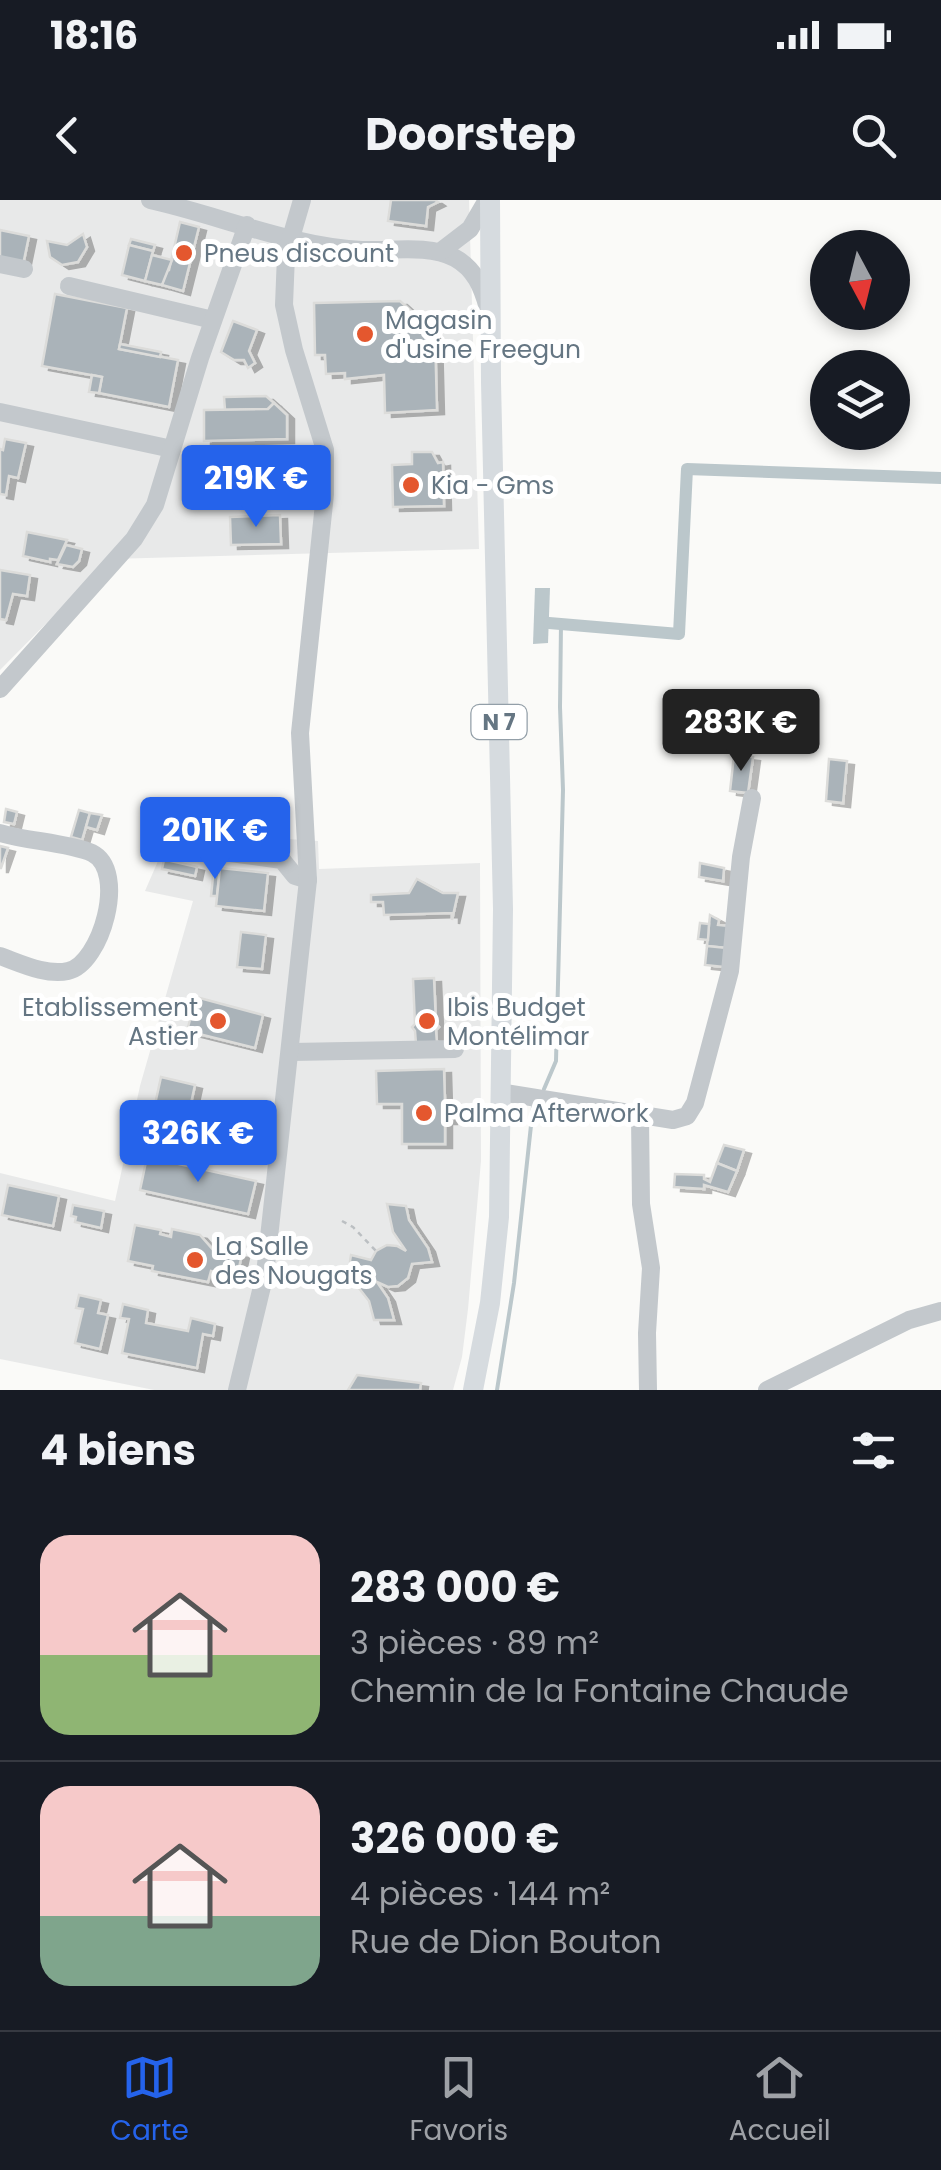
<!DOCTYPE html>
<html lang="fr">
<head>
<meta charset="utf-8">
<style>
	body { margin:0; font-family:Poppins,sans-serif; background:#242831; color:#f1f3f6; height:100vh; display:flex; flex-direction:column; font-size:38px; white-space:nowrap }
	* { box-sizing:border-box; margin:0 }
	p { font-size:32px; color:#9ea1a6 }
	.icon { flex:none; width:55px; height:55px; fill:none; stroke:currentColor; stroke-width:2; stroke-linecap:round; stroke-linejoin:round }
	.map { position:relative; height:1190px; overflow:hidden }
	.drawer { display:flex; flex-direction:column; background:#171b24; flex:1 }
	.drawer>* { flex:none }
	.needle { width:65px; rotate:173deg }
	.fabs { position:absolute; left:810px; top:30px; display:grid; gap:20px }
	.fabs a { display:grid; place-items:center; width:100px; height:100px; border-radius:50%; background:#171b24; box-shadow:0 5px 15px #0003; font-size:50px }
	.price { position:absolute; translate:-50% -85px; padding:0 22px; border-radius:10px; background:#2563eb; color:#fff; font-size:32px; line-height:65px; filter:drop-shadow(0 2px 5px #0008) }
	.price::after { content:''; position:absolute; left:50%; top:60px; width:30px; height:22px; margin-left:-15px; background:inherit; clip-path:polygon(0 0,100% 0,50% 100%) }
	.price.on { background:#222; color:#fff }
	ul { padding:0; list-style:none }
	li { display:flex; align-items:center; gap:30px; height:250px; padding:0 40px }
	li+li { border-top:2px solid #363941 }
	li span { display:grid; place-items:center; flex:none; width:280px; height:200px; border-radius:30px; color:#555 }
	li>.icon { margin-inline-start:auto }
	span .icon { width:120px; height:120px; fill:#fffc; stroke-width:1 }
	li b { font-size:42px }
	h2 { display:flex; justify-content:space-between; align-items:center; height:120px; padding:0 40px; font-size:42px }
	.status { display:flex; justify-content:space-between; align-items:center; height:70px; padding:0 50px; background:#171b24; direction:ltr }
	.status svg { height:28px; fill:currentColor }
	header { display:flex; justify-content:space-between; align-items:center; height:130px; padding:0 40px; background:#171b24; font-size:45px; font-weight:700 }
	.tab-bar { display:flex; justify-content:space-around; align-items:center; height:140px; border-top:2px solid #363941; background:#171b24; font-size:28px; color:#9ea1a6 }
	.tab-bar a { display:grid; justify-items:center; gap:5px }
	.tab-bar .on { color:#2563eb }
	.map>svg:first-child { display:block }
	.built { fill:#e8e9e9 }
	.water { fill:#bbc7cb }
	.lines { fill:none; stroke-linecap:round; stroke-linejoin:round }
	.stream { stroke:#bbc7cb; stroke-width:4 }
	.canal { stroke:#bbc7cb; stroke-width:12 }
	.building { fill:#aab3b9; stroke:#dcdcda; stroke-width:2.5; filter:url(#shadow) }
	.path { stroke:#bbbfc2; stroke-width:2.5; stroke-dasharray:5 5; stroke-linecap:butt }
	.minor { stroke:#c3c8cc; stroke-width:18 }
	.major { stroke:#d6dbdf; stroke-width:20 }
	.poi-dot { fill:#e4572e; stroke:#fff; stroke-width:4 }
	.labels { text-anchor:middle; stroke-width:10; stroke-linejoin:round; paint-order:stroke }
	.shield { fill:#fff; stroke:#939fa8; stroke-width:2.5 }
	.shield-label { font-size:22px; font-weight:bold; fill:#657683 }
	.poi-label { font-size:25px; fill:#657683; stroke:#fff; text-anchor:start }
</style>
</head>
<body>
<div class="status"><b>18:16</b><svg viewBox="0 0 49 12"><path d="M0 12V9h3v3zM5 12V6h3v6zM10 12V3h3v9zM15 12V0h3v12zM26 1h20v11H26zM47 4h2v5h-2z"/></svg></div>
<header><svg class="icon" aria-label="back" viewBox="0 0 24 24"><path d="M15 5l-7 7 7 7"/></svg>Doorstep<svg class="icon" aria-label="search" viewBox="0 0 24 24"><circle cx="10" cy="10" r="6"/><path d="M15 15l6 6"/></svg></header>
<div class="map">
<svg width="941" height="1190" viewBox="0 0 941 1190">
	<defs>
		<filter id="shadow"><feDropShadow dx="7" dy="4" stdDeviation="0" flood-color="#0004"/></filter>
	</defs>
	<rect width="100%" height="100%" fill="#fafaf8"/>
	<!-- built -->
	<g class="built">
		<path d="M0,0H469L479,349L110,359L0,470Z"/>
		<path d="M171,631L318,641L319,669L480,663L481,961L468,1109L462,1157L453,1190H154L0,1159V973L115,1001L140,886L193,701L145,691Z"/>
	</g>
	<!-- water -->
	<path class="water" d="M535,388H550L548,443L533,444Z"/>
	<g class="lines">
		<!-- stream -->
		<g class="stream">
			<path d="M544,889L556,861L563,590L560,507L561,424"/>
			<path d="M497,1190L514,1083L533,907"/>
		</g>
		<!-- canal -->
		<path class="canal" d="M549,423L679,434L687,269L941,278"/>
	</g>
	<!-- building -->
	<g class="building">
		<path d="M391,0H435L438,2L428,7L426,26L388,21Z"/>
		<path d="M180,22L199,27L183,91L162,85L166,70H169Z"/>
		<path d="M0,30L29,36L23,65L0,60Z"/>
		<path d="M83,34L87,47L78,62L62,65L50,57L47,41L67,45Z"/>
		<path d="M131,39L155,45L153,51L129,45Z"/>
		<path d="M129,45L153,51L145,81L122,75Z"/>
		<path d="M152,55L172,60L162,85L145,81Z"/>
		<path d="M55,94L127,108L119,149L178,160L169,207L99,193L102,177L42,166Z"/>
		<path d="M400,101L435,133L437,210L385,213L384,175L345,179V173L326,174L325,155H315L314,103Z"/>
		<path d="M233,121L257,130L249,151L255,163L248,168L244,160H234L221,152Z"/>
		<path d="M120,144L161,152L160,157L119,149Z"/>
		<path d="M92,175L102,177L99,193L89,192Z"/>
		<path d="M266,196L274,203L268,209L225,210L224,197Z"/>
		<path d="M274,203L287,215V239L204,241V210L268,209Z"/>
		<path d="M5,239L26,243L18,278L9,276L6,295L0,294V249L3,250Z"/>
		<path d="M412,252H432L438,263L443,262L444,306L393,307L392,265L412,264Z"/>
		<path d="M286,259L288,292L239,294L238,261Z"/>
		<path d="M280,315L281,344L231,345L230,317Z"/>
		<path d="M27,332L67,340L58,360L50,359V362L23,356Z"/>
		<path d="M66,345L82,349L79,361L73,367L57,364Z"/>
		<path d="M0,370L30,375L27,396L13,394L6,420L0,419Z"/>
		<path d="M737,537L756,539L755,548L736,546L735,551L731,550Z"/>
		<path d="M734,555L753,557L748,593L730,591Z"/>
		<path d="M829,559L847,561L843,603L826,601Z"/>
		<path d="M6,609L17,612L14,624L4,622Z"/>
		<path d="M79,610L90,613L82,640L71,637Z"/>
		<path d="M90,613L102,615L97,630L86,627Z"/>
		<path d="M0,646L8,648L1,668H0Z"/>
		<path d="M165,655L172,657L171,661L197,667L195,676L162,669Z"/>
		<path d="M700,663L724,668L723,681L699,677Z"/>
		<path d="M214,667L220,668L217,696H211Z"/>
		<path d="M220,668L268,673L264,711L216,706Z"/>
		<path d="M417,679L443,693H458L452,720V713L384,715L383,702H371V695L409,693Z"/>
		<path d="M710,715L719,720L718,725L729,726L727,748L707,746Z"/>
		<path d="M700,723L709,724L708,740L698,739Z"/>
		<path d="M241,732L266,735L262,769L237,767Z"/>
		<path d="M707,746L727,748L724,767L705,765Z"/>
		<path d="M434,778L436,823L439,827L436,830L437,843L416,844L415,831L412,827L415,824L413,779Z"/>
		<path d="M196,797L263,815L255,848L187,831Z"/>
		<path d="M444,869L445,902H450V920H445V944H402V904H377L376,871Z"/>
		<path d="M161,877L195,885L184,935L150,927Z"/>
		<path d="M724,945L744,950L737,971L717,963Z"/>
		<path d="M147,957L256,981L248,1014L140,990Z"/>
		<path d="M717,963L737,971L728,992L704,985V989L674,987L675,974L704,975V979L710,982Z"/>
		<path d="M8,985L59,996L53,1026L2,1015Z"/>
		<path d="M387,1004L406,1006L409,1020L428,1048L432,1062L412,1064L408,1078L398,1086L388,1087L377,1082L388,1098L394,1120H374L369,1101L351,1078L350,1061L351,1055L371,1060L376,1051L387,1045L397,1046L406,1051L393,1032Z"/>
		<path d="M73,1005L104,1011L101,1028L75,1022L76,1017L71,1016Z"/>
		<path d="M135,1025L161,1030L160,1034L171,1037L172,1029L200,1035L215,1052L242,1054L237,1077L211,1071L208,1082L152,1071L153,1066L128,1061Z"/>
		<path d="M79,1095L101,1100L98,1113L108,1115L100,1149L75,1143L83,1109L76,1108Z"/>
		<path d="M123,1104L148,1110L146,1123L188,1131L191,1118L215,1124L213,1136L203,1134L197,1168L122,1153L129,1119L120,1118Z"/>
		<path d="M357,1175L421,1183L420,1190H348Z"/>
	</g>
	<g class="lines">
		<!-- path -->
		<path class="path" d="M342,1021L353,1027L376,1051"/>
		<!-- minor -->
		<g class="minor">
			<path d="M150,0C218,15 293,47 362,50C391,51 429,44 455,58C475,69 482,87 488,108"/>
			<path d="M440,52L470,29L487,0"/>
			<path d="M0,64L24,69"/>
			<path d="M69,86L213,120"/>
			<path d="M0,212L172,249"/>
			<path d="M0,489L134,339L155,305L200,158L247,25"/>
			<path d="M0,633C26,641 69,643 92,653C128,671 101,764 68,771C46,776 20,763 0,756"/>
			<path d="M223,652L282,660L295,676L308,680"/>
			<path d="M292,852L455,849"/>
			<path d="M500,892L673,920L687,916L695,903L730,771L741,657L752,598"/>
			<path d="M640,916L641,1004L651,1068L647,1133L648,1190"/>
			<path d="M237,1190L265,1074L308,680L300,533L325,294V250L294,150L284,105L286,55L302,0"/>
			<path d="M767,1190L909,1120L941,1111"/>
		</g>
		<!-- major -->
		<path class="major" d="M473,1190L490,1103L499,1017L503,709L491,182L490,0"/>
	</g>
	<!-- markers -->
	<g class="poi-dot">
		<circle cx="184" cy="53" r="10"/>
		<circle cx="365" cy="134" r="10"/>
		<circle cx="411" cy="285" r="10"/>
		<circle cx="218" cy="821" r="10"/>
		<circle cx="427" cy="821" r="10"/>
		<circle cx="424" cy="913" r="10"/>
		<circle cx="195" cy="1060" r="10"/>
	</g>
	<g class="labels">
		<!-- shield labels -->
		<rect class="shield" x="471.5" y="505" width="55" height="34" rx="8"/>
		<g class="shield-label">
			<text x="499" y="530">N 7</text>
		</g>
		<!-- poi labels -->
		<g class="poi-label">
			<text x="204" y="62">Pneus discount</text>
			<text x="385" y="129">Magasin<tspan x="385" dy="29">d'usine Freegun</tspan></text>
			<text x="431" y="294">Kia - Gms</text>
			<text x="198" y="816" text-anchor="end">Etablissement<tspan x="198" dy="29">Astier</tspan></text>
			<text x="447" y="816">Ibis Budget<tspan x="447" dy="29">Montélimar</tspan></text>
			<text x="444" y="922">Palma Afterwork</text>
			<text x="215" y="1055">La Salle<tspan x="215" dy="29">des Nougats</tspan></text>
		</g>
	</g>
</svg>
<div class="fabs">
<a><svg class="needle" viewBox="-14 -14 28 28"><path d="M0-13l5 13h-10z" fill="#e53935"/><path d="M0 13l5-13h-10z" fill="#9ea1a6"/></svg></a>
<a><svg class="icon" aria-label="layers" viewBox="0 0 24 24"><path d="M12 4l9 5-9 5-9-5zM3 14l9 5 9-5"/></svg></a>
</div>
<b class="price" style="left:256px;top:330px">219K €</b>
<b class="price on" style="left:741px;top:574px">283K €</b>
<b class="price" style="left:215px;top:682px">201K €</b>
<b class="price" style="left:198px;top:985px">326K €</b>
</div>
<section class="drawer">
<h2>4 biens<svg class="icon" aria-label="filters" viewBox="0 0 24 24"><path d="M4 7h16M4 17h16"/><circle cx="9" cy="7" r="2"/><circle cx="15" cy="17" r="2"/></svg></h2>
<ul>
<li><span style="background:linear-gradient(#f6c9c9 60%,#8fb573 0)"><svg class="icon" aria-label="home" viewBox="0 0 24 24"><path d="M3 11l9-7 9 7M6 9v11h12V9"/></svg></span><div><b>283 000 €</b><p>3 pièces · 89 m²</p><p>Chemin de la Fontaine Chaude</p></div></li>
<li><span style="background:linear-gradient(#f6c9c9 65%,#7fa58c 0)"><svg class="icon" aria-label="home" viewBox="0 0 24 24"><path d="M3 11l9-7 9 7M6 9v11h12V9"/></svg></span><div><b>326 000 €</b><p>4 pièces · 144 m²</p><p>Rue de Dion Bouton</p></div></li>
</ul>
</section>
<nav class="tab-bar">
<a class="on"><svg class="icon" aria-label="map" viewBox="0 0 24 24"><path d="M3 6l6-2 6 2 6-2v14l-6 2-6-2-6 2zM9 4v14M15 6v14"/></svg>Carte</a>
<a><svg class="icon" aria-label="saved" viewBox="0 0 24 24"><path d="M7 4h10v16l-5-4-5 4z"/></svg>Favoris</a>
<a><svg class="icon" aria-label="home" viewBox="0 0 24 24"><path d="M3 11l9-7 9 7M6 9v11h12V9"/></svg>Accueil</a>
</nav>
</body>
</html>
